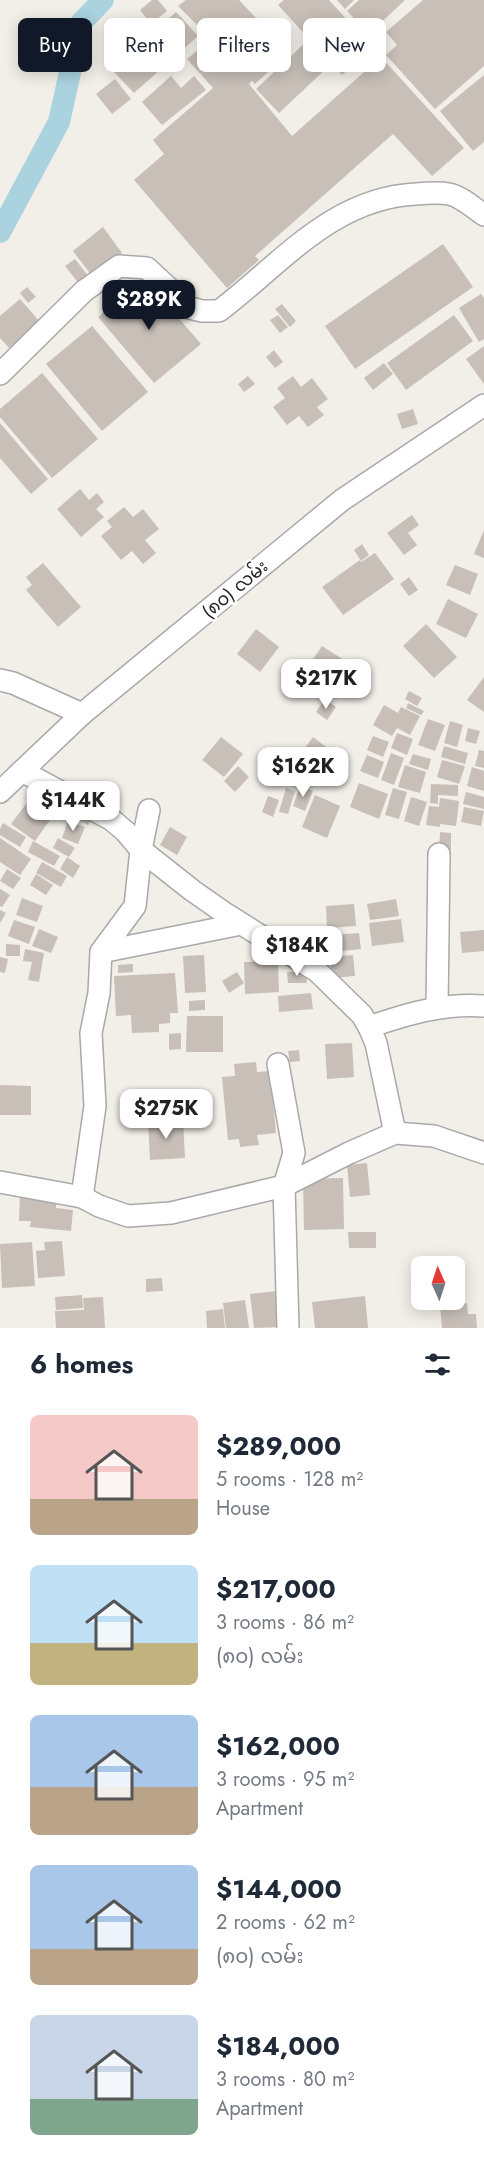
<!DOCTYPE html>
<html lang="en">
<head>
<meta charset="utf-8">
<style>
	body { margin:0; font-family:Jost,"Noto Sans Myanmar",sans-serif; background:#f2f2f3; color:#1f2937; height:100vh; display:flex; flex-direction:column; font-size:22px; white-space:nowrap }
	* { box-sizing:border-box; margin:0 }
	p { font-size:20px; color:#747a83 }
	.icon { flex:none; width:33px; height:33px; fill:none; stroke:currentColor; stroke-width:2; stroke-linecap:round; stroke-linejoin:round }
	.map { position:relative; height:1328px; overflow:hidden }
	.details { display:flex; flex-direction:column; background:#fff; flex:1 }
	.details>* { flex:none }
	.hud { position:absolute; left:18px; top:18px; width:448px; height:54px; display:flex; gap:12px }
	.needle { width:39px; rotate:357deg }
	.tools { position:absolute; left:411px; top:1256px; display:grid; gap:12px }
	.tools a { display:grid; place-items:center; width:54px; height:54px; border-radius:9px; background:#fff; box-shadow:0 3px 15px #0003; font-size:30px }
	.price { position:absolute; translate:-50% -51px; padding:0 14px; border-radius:12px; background:#fff; color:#222; font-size:20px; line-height:39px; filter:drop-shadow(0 2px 3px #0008) }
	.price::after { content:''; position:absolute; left:50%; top:36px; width:18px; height:14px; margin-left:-9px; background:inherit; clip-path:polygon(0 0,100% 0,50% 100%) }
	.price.active { background:#111827; color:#fff }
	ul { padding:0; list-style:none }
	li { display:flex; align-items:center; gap:18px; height:150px; padding:0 30px }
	li span { display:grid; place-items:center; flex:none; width:168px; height:120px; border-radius:9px; color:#555 }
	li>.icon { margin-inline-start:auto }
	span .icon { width:72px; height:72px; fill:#fffc; stroke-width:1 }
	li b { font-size:26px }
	h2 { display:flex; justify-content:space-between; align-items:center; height:72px; padding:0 30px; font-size:26px }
	.pill { padding:0 21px; border-radius:9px; background:#fff; box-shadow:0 3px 15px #0003; font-size:21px; line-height:54px }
	.pill.active { background:#111827; color:#fff }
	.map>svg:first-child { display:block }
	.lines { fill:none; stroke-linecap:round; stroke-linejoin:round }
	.canal { stroke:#aad3df; stroke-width:22 }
	.building { fill:#c7bfb8 }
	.minor-casing { stroke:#a9a9a9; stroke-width:24 }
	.minor { stroke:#fff; stroke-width:21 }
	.labels { text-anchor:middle; stroke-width:5; stroke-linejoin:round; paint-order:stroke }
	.street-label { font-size:18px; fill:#222; stroke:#fff }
</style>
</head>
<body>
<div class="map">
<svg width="484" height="1328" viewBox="0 0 484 1328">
	<rect width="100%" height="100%" fill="#f2efe9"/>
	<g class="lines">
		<!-- canal -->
		<path class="canal" d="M0,232L59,122L81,23L103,0"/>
	</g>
	<!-- building -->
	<g class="building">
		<path d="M152,0H158L167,11L151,24L140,10Z"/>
		<path d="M186,0H239L289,53L255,84L252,81L249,84L292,136L381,57L464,148L432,176L393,134L255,256L259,260L227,288L134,180L164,154L153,140L213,88L187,59L211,39L178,6Z"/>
		<path d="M284,0H329L372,47L342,75L278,5Z"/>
		<path d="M337,0H354L345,9Z"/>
		<path d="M359,0H405L369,34L347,11Z"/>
		<path d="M423,0H484V66L435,109L386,55L397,45L386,32Z"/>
		<path d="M176,12L198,36L134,93L112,70Z"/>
		<path d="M307,41L330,65L279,113L256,89Z"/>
		<path d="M484,75V142L473,151L440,111Z"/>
		<path d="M171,76L181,88L194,76L206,90L162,125L142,102Z"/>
		<path d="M115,79L131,99L112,114L96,94Z"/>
		<path d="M103,227L122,253L92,276L73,251Z"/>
		<path d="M443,244L473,287L355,369L325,326Z"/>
		<path d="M75,259L89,277L80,285L65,266Z"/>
		<path d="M144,278L201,344L154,383L98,317Z"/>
		<path d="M27,287L36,297L28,303L20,293Z"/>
		<path d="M481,294L484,298V339L479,342L459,308Z"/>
		<path d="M20,299L40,322L9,348L0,338V316Z"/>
		<path d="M282,304L296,321L290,327L275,309Z"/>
		<path d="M278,315L288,327L280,333L270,320Z"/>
		<path d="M454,315L473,341L406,390L387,363Z"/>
		<path d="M92,326L148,392L102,431L46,364Z"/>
		<path d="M484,346V384L466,359Z"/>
		<path d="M274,350L283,362L275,368L266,357Z"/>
		<path d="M384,363L393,374L373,390L364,378Z"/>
		<path d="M42,373L98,439L52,478L0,417V409Z"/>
		<path d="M248,376L255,384L244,392L238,384Z"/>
		<path d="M293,376L301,387L312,378L328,399L317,407L324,415L308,427L299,416L287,425L273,407L285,398L277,388Z"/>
		<path d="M413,409L418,424L402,429L397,414Z"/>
		<path d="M0,423L48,479L31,494L0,458Z"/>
		<path d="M80,489L89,500L97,493L104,502L96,509L104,517L81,537L57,509Z"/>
		<path d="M124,507L133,517L143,509L159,529L145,540L156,553L143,564L132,551L121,560L101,536L112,527L107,521Z"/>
		<path d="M412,515L419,525L408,533L417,545L404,555L387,533Z"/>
		<path d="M484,530V558L474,554Z"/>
		<path d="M362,544L369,555L361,561L354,550Z"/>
		<path d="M375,553L394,579L343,615L322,587L360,560L361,562Z"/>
		<path d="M43,563L81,607L58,627L26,590L32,585L26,577Z"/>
		<path d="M455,565L478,574L470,595L446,585Z"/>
		<path d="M409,577L418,590L409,596L400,584Z"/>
		<path d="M448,599L478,614L466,638L436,624Z"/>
		<path d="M426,624L457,657L434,678L403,646Z"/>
		<path d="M256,629L279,647L260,672L237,654Z"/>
		<path d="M322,646L347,662L323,696L299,680Z"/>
		<path d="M349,662L358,669L347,684L338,678Z"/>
		<path d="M484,677V712L467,700Z"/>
		<path d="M409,691L422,698L417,706L405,699Z"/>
		<path d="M325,699L336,707L327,720L316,712Z"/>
		<path d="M408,703L424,711L421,715L406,708Z"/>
		<path d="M384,705L398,713L401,707L420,716L410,735L397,728L392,736L373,725Z"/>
		<path d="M428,719L445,725L435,751L418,745Z"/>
		<path d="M450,721L463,725L457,747L444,743Z"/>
		<path d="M468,728L480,731L476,744L465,741Z"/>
		<path d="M397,733L413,739L407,755L391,748Z"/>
		<path d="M373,736L389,742L383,757L367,750Z"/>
		<path d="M221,737L243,754L224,777L202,760Z"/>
		<path d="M313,737L333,752L317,774L297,759Z"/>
		<path d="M444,746L468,753L465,764L441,757Z"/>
		<path d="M290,750L298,756L291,765L284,759Z"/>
		<path d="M479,750L484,751V768L475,766Z"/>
		<path d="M391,753L404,758L394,785L381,780Z"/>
		<path d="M413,754L431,759L428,770L409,764Z"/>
		<path d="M367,755L384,762L378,778L360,771Z"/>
		<path d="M442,760L465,766L459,784L437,777Z"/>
		<path d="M300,762L312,773L304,782L292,771Z"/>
		<path d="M405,765L426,772L420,793L398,787Z"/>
		<path d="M238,766L249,777L235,792L224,781Z"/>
		<path d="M472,767L484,771V791L467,786Z"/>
		<path d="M359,783L388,794L379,819L350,807Z"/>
		<path d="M431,784L458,785V796L438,795V804L430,803Z"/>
		<path d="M300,786L313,791L305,811L293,806Z"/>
		<path d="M286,788L295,791L288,814L279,812Z"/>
		<path d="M393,788L407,792L399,819L385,815Z"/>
		<path d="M466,792L484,797V809L463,804Z"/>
		<path d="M315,795L340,806L327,838L302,827Z"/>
		<path d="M268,796L279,800L273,817L262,812Z"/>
		<path d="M411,797L427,802L419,826L404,821Z"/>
		<path d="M440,798L459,801L456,826L440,824V827L426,825L429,806L439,807Z"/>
		<path d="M29,800L52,817L35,841L11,824Z"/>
		<path d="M76,806L93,815L88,825L71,816Z"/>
		<path d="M464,807L484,811L481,826L461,822Z"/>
		<path d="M68,821L85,827L78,844L62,838Z"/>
		<path d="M3,823L26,837L20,847L0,835V829Z"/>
		<path d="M170,827L187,837L177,855L160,845Z"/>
		<path d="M440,832L451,833V850H439Z"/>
		<path d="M0,838L31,859L20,875L0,862Z"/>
		<path d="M58,838L75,848L69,857L53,848Z"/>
		<path d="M33,841L60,856L54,866L28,852Z"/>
		<path d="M67,857L80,866L73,878L60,869Z"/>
		<path d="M42,862L67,876L61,887L36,873Z"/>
		<path d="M7,869L21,878L13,889L0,881Z"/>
		<path d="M36,874L53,885L46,895L30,885Z"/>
		<path d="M0,889L10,895L2,907L0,906Z"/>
		<path d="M22,898L43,906L37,922L16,915Z"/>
		<path d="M396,899L399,916L370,920L367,904Z"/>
		<path d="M354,904L356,926L327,928L326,906Z"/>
		<path d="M0,910L6,913L0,923Z"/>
		<path d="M401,919L404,942L372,946L369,923Z"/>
		<path d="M14,920L35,927L29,944L8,936Z"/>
		<path d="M39,929L58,937L51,953L32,946Z"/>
		<path d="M484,930V951L462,953L460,932Z"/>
		<path d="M359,933L361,949L333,952L332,935Z"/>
		<path d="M6,944L20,945V956H6Z"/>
		<path d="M25,949L44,953L39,982L28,980L32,962L23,961Z"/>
		<path d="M204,955L206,992L185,993L183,956Z"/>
		<path d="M353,955L355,976L332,978L330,957Z"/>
		<path d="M0,957L8,959L5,973L0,972Z"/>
		<path d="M278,961L279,992L245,994L244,962Z"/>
		<path d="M133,964V972L118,973V965Z"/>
		<path d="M306,971L307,983H288L287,972Z"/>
		<path d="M237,972L244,983L229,993L222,981Z"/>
		<path d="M175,973L178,1013H170V1023L159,1024V1032L132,1033L131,1015L116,1016L114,976Z"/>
		<path d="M311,993L313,1009L279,1012L278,996Z"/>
		<path d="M205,1000V1010L189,1011V1001Z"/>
		<path d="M187,1016H223V1052H186Z"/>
		<path d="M181,1033V1049L169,1050V1034Z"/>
		<path d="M352,1043L354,1077L327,1079L325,1044Z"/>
		<path d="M299,1050L300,1061L290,1062L288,1051Z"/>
		<path d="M256,1062L257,1072L270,1071L276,1133L257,1135L259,1145L240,1147L239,1139L228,1140L222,1077L235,1076L234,1064Z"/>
		<path d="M0,1085L31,1086V1115H0Z"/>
		<path d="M183,1120L185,1158L150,1160L148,1122Z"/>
		<path d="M367,1163L370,1195L350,1197L347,1165Z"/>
		<path d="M343,1178L344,1229L304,1230L303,1179Z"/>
		<path d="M20,1193L56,1194V1208L73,1210L71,1231L30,1227L31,1221H19Z"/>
		<path d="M348,1232H376V1248H349Z"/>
		<path d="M62,1241L65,1276L38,1278L36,1251L45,1250L44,1242Z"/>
		<path d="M32,1242L35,1286L2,1288L0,1244Z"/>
		<path d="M162,1278L163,1291L146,1292V1279Z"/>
		<path d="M277,1291L281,1327L254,1328L250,1294Z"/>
		<path d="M82,1295L83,1308L56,1310L55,1297Z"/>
		<path d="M365,1296L368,1328H315L312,1302Z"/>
		<path d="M103,1297L105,1328H56L55,1311L84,1310L83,1298Z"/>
		<path d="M245,1300L249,1328H226L223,1303Z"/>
		<path d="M467,1303L468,1314H476L477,1328H442L440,1307Z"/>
		<path d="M223,1309L225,1328H207L206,1311Z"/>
	</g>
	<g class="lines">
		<!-- minor casing -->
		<g class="minor-casing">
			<g id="minor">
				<path d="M0,374L84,291L119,266L147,268L190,308L202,311H219C281,264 332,198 416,194C427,193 438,192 449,194C460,196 474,208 484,215"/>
				<path d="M0,680L13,683L82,714"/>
				<path d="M22,771L112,820L126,832L141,850L193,891L226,914L317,971L362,1015L369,1027L376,1043L395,1133"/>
				<path d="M0,792L82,714L342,500L484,405"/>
				<path d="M101,952L241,924"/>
				<path d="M437,1008L439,854"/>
				<path d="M369,1027C407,1014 443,1003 484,1006"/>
				<path d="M278,1064L294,1153L284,1186L288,1328"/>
				<path d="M0,1182L82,1197L99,1206L128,1216L171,1213L284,1186L349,1153L395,1133L434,1136L484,1153"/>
				<path d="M82,1197L95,1106L91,1033L99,993L101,952L135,906L141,850L149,810"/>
			</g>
		</g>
		<!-- minor -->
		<use href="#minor" class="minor"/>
	</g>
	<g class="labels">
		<!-- street labels -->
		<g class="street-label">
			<text transform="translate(235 589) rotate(-40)" y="6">(၈၀) လမ်း</text>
		</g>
	</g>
</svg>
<div class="tools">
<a><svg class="needle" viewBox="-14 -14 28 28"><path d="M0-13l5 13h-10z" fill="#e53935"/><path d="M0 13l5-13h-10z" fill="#747a83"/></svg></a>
</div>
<b class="price active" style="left:149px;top:331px">$289K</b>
<b class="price" style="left:326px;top:710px">$217K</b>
<b class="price" style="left:303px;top:798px">$162K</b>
<b class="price" style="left:73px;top:832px">$144K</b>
<b class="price" style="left:297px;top:977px">$184K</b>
<b class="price" style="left:166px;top:1140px">$275K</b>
<div class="hud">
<a class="pill active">Buy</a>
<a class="pill">Rent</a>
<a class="pill">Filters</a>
<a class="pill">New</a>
</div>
</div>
<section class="details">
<h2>6 homes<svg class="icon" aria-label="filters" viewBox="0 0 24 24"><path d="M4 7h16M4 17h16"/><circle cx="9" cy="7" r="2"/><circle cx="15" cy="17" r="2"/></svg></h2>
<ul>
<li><span style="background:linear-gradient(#f6c9c9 70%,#b9a48a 0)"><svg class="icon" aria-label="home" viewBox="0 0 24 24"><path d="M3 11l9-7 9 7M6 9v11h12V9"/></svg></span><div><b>$289,000</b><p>5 rooms · 128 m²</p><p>House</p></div></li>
<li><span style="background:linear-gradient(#bfe0f5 65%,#c2b280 0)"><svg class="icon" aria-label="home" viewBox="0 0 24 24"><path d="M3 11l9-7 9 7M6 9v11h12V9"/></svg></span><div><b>$217,000</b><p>3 rooms · 86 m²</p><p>(၈၀) လမ်း</p></div></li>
<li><span style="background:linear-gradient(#a9c7e8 60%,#b9a48a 0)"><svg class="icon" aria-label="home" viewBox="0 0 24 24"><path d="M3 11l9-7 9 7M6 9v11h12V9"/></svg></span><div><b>$162,000</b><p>3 rooms · 95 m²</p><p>Apartment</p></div></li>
<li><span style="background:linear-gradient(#a9c7e8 70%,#b9a48a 0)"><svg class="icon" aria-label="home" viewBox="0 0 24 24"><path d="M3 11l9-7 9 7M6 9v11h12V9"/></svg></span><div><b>$144,000</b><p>2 rooms · 62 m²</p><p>(၈၀) လမ်း</p></div></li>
<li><span style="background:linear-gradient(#c9d6e8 70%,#7fa58c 0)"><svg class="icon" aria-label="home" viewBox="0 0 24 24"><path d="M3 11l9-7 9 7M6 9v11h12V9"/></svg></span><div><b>$184,000</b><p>3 rooms · 80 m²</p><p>Apartment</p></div></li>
</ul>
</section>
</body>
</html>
